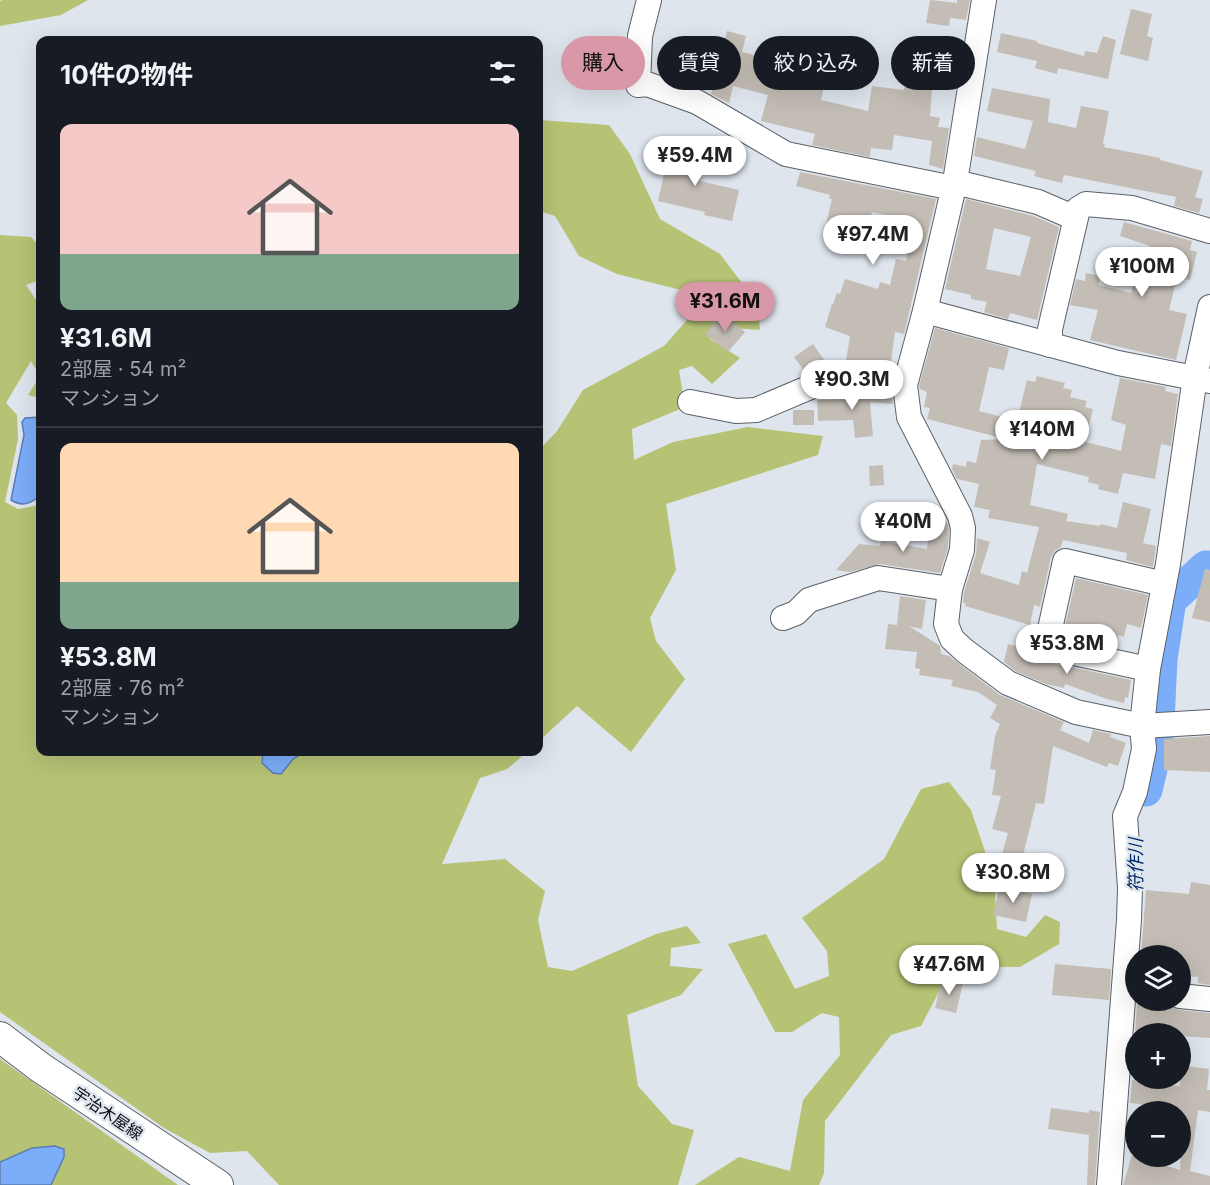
<!DOCTYPE html>
<html lang="ja">
<head>
<meta charset="utf-8">
<style>
	body { margin:0; font-family:Inter,"Noto Sans JP",sans-serif; background:#20242c; color:#f1f3f6; height:100vh; display:flex; flex-direction:column; font-size:22px; white-space:nowrap }
	* { box-sizing:border-box; margin:0 }
	p { font-size:20px; color:#9ea1a6 }
	.icon { flex:none; width:33px; height:33px; fill:none; stroke:currentColor; stroke-width:2; stroke-linecap:round; stroke-linejoin:round }
	.map { position:relative; flex:1; overflow:hidden }
	.side { position:absolute; left:36px; top:36px; width:507px; height:720px; display:flex; flex-direction:column; background:#171b24; border-radius:12px; box-shadow:0 6px 24px #0002 }
	.side>* { flex:none }
	.top-card { position:absolute; left:561px; top:36px; width:558px; height:54px; display:flex; gap:12px }
	.buttons { position:absolute; left:1125px; top:945px; display:grid; gap:12px }
	.buttons a { display:grid; place-items:center; width:66px; height:66px; border-radius:50%; background:#171b24; box-shadow:0 6px 24px #0002; font-size:30px }
	.price { position:absolute; translate:-50% -51px; padding:0 14px; border-radius:21px; background:#fff; color:#222; font-size:20px; line-height:39px; filter:drop-shadow(0 2px 3px #0008) }
	.price::after { content:''; position:absolute; left:50%; top:36px; width:18px; height:14px; margin-left:-9px; background:inherit; clip-path:polygon(0 0,100% 0,50% 100%) }
	.price.active { background:#d898a8; color:#111 }
	ul { padding:0; list-style:none }
	li { display:grid; align-content:center; gap:12px; height:318px; padding:0 24px }
	li+li { border-top:2px solid #363941 }
	li span { display:grid; place-items:center; height:186px; border-radius:12px; color:#555 }
	li>.icon { margin-inline-start:auto }
	span .icon { width:108px; height:108px; fill:#fffc; stroke-width:1 }
	li b { font-size:26px }
	h2 { display:flex; justify-content:space-between; align-items:center; height:72px; padding:0 24px; font-size:26px }
	.pill { padding:0 21px; border-radius:27px; background:#171b24; box-shadow:0 6px 24px #0002; font-size:21px; line-height:54px }
	.pill.active { background:#d898a8; color:#111 }
	.map>svg:first-child { display:block }
	.green { fill:#b6c375 }
	.water { fill:#7cadf9; stroke:#5a7db3; stroke-width:1.5 }
	.lines { fill:none; stroke-linecap:round; stroke-linejoin:round }
	.river { stroke:#7cadf9; stroke-width:33 }
	.building { fill:#c3bdb5; fill-rule:evenodd }
	.minor-casing { stroke:#5b6167; stroke-width:26 }
	.major-casing { stroke:#5b6167; stroke-width:32 }
	.minor { stroke:#fff; stroke-width:24 }
	.major { stroke:#fff; stroke-width:30 }
	.labels { text-anchor:middle; stroke-width:5; stroke-linejoin:round; paint-order:stroke }
	.street-label { font-size:16px; fill:#0b0d10; stroke:#dee5ed }
	.water-label { font-size:18px; font-style:italic; fill:#002969; stroke:#dee5ed }
</style>
</head>
<body>
<div class="map">
<svg width="1210" height="1185" viewBox="0 0 1210 1185">
	<rect width="100%" height="100%" fill="#dee5ed"/>
	<!-- green -->
	<g class="green">
		<path d="M3,0H88L61,15L0,26V1Z"/>
		<path d="M539,120L609,125L630,154L660,219L720,254L758,304L760,330L717,327L710,339L740,358L712,384L692,366L679,370L685,407L632,429L634,460L673,442L748,427L823,436L818,455L666,504L676,570L650,618L656,641L685,679L631,752L577,706L539,741V450L557,431L583,390L664,346L702,303L697,294L617,274L579,256L555,216L539,211Z"/>
		<path d="M0,235L31,237L40,247V280L26,285L40,306V398L28,395L40,376L31,361L6,403L17,415L18,439L5,502L18,509L40,505V752H263L262,763L293,759L304,752H527L507,769L480,778L442,864L505,859L545,891L538,920L548,967L572,971L656,934L687,926L701,943L671,948L670,966L703,969L681,995L627,1015L638,1086L672,1124L694,1130L678,1185H279L247,1151L210,1153L164,1128L0,1012Z"/>
		<path d="M949,782L971,810L994,878L997,929L1026,937L1045,915L1060,922L1059,944L1020,967H952L921,1026L891,1035L825,1121L824,1173L819,1185H695L739,1157L790,1171L803,1100L840,1055L839,1017L822,1013L792,1032H775L728,944L766,934L795,989L829,976L827,951L802,918L884,859L921,789Z"/>
		<path d="M0,1059L178,1185H51L64,1156L32,1148L0,1162Z"/>
	</g>
	<!-- water -->
	<g class="water">
		<path d="M40,417V496C30,504 22,507 11,500L24,435L22,422L25,418Z"/>
		<path d="M263,752H304L293,759L281,774L273,773L262,763Z"/>
		<path d="M55,1146L64,1149V1157L51,1185H0V1162L32,1148Z"/>
	</g>
	<g class="lines">
		<!-- river -->
		<path class="river" d="M1146,790L1157,743L1161,659L1170,600L1206,567H1210"/>
	</g>
	<!-- building -->
	<g class="building">
		<path d="M930,0L957,3V0H970L966,20L950,18L949,26L926,23Z"/>
		<path d="M1131,9L1152,14L1147,36L1153,38L1148,61L1120,54Z"/>
		<path d="M727,31L746,36L742,52L827,73L821,100L868,111L872,86L904,90V87L932,89L930,116L940,118L938,127L949,128L943,169L929,165L932,141L894,135L892,150L871,148L870,157L812,145L815,134L761,121L768,95L733,86L729,103L711,94Z"/>
		<path d="M1001,33L1037,41V43L1084,56L1085,51L1097,53L1103,36L1116,40L1108,79L1058,68L1057,74L1035,68L1037,61L997,52Z"/>
		<path d="M992,88L1050,99L1048,122L1076,128L1081,106L1109,111L1103,144H1105L1104,147L1160,158V160L1203,171L1195,197L1203,199L1199,213L1174,206L1176,197L1064,175L1062,183L1034,176L1036,171L974,156L977,137L1025,149L1033,121L987,111Z"/>
		<path d="M670,147L706,154L700,181L739,190L732,221L704,215L705,212L658,201Z"/>
		<path d="M800,172L936,199L904,334L895,332L890,368L846,361L850,336L825,327L832,304H833L837,293L840,294L845,279L878,289L880,282L890,285L896,259L906,261L914,221L872,212L864,243L824,233L832,199H829L830,195L796,186Z"/>
		<path d="M966,199L1033,216L1059,227L1037,320L1010,313L1008,319L984,312L987,302L971,299V295L945,289ZM994,228L1031,237L1020,276L986,269Z"/>
		<path d="M1124,222L1192,241L1190,250L1197,252L1190,280L1177,278L1169,310L1187,314L1176,360L1090,340L1098,310L1070,305L1076,279L1085,281L1086,273L1100,276L1099,285L1131,293L1136,273L1143,275L1150,246L1120,236Z"/>
		<path d="M722,313L745,332L728,352L705,334Z"/>
		<path d="M935,328L1009,348L1004,370L989,367L979,411L1017,421L1027,380L1035,382L1037,376L1065,383L1063,388L1072,390L1070,397L1087,401L1085,407L1093,409L1085,442L1106,447L1121,451L1126,425L1111,420L1120,378L1166,387L1165,391L1178,394L1171,446L1161,444L1155,479L1123,473L1118,494L1098,489L1099,485L1088,482L1089,477L1037,464L1030,505L1068,514L1066,521L1100,526V524L1117,528L1123,502L1151,509L1143,543L1156,546L1153,567L1126,560L1127,553L1063,540L1061,547L1055,551L1051,557L1040,607L1034,605L1030,625L965,606L966,603H963L964,592L976,554L977,538L990,542L980,573L1019,585L1022,571L1027,573L1039,527L988,518L990,510L974,507L979,484L957,479L952,469L953,464L966,467L967,461L976,463L981,440L1006,439L927,419L930,408L924,407L927,392L920,389L919,386Z"/>
		<path d="M813,344L827,364L806,373L794,357Z"/>
		<path d="M854,391L892,397L893,404L870,402L873,436L855,438L853,420L818,421L817,400L853,399Z"/>
		<rect x="793" y="410" width="21" height="15"/>
		<path d="M883,465L884,485L870,486L869,466Z"/>
		<path d="M930,521L947,523L949,529L948,548L940,573L880,564L850,572L836,570L859,544L880,546L881,541L927,549Z"/>
		<path d="M1205,569L1210,570V622L1192,618Z"/>
		<path d="M1076,578L1148,595L1141,628L1127,624L1124,637L1118,635L1115,647L1084,641L1085,634L1064,631Z"/>
		<path d="M878,593L926,600L922,629L909,626L940,646L941,654L949,656L1000,695L1064,722L1060,730L1089,743L1093,730L1111,734L1110,737L1126,743L1118,766L1109,763L1107,767L1053,746L1044,804L1036,803L1022,859L1002,854L1008,833L992,829L1001,796L992,795L996,770L990,769L995,736L1000,724L990,718L997,705L978,692L951,686L953,680L919,675L920,669L915,668L917,652L885,649L888,624L897,625L900,596Z"/>
		<path d="M1008,644L1032,651L1036,657L1043,661L1131,680L1128,698L1125,697L1124,703L1107,699L1065,684L1064,688L1046,684L1015,671L1004,662Z"/>
		<path d="M1210,736V772L1164,770V739Z"/>
		<path d="M1191,882L1210,885V985L1198,983V977L1180,976V956H1141L1146,890L1189,894Z"/>
		<path d="M1000,886L1032,894L1026,922L993,915Z"/>
		<path d="M1055,964L1111,969L1109,1000L1052,995Z"/>
		<path d="M942,978L963,983L956,1013L935,1008Z"/>
		<path d="M1137,1002L1169,1005L1179,1010L1210,1013V1038L1180,1036V1034H1135Z"/>
		<path d="M1180,1065L1209,1069L1207,1090H1210V1112L1198,1110L1190,1171L1210,1176V1185H1123L1132,1155L1180,1170L1183,1115L1180,1112L1140,1109L1141,1104L1130,1103L1132,1080L1180,1086Z"/>
		<path d="M1051,1108L1089,1113V1110L1100,1112L1095,1185H1087L1089,1135L1048,1129Z"/>
	</g>
	<g class="lines">
		<!-- minor casing -->
		<g class="minor-casing">
			<g id="minor">
				<path d="M649,0L640,36L638,85L647,84L697,102L786,154L953,188"/>
				<path d="M984,0L955,182L925,311L905,385L909,417L960,516L963,528L962,550L950,589L946,624L952,639L965,651L1008,683L1076,712L1142,726L1210,722"/>
				<path d="M955,182L1038,202L1075,218"/>
				<path d="M925,311L1118,363L1210,381"/>
				<path d="M1050,345V329L1078,209L1086,204L1132,208L1210,231"/>
				<path d="M690,402L736,411L756,410L827,380L850,376L905,385"/>
				<path d="M783,618L796,613L809,600L878,578L950,589"/>
				<path d="M1148,669L1046,647L1065,561L1164,584"/>
				<path d="M1180,996L1210,999"/>
				<path d="M1109,1185L1129,920L1130,888L1125,816L1135,792L1144,749L1142,726L1148,669L1168,564L1195,377L1210,307"/>
			</g>
		</g>
		<!-- major casing -->
		<g class="major-casing">
			<path id="major" d="M0,1037L41,1068L218,1185"/>
		</g>
		<!-- minor -->
		<use href="#minor" class="minor"/>
		<!-- major -->
		<use href="#major" class="major"/>
	</g>
	<g class="labels">
		<!-- street labels -->
		<g class="street-label">
			<text transform="translate(108 1113) rotate(34)" y="6">宇治木屋線</text>
		</g>
		<!-- water labels -->
		<g class="water-label">
			<text transform="translate(1136 865) rotate(-90)" y="6">符作川</text>
		</g>
	</g>
</svg>
<div class="buttons">
<a><svg class="icon" aria-label="layers" viewBox="0 0 24 24"><path d="M12 4l9 5-9 5-9-5zM3 14l9 5 9-5"/></svg></a>
<a>+</a>
<a>−</a>
</div>
<b class="price" style="left:695px;top:187px">¥59.4M</b>
<b class="price" style="left:873px;top:266px">¥97.4M</b>
<b class="price" style="left:1142px;top:298px">¥100M</b>
<b class="price active" style="left:725px;top:333px">¥31.6M</b>
<b class="price" style="left:852px;top:411px">¥90.3M</b>
<b class="price" style="left:1042px;top:461px">¥140M</b>
<b class="price" style="left:903px;top:553px">¥40M</b>
<b class="price" style="left:1067px;top:675px">¥53.8M</b>
<b class="price" style="left:1013px;top:904px">¥30.8M</b>
<b class="price" style="left:949px;top:996px">¥47.6M</b>
<div class="top-card">
<a class="pill active">購入</a>
<a class="pill">賃貸</a>
<a class="pill">絞り込み</a>
<a class="pill">新着</a>
</div>
<section class="side">
<h2>10件の物件<svg class="icon" aria-label="filters" viewBox="0 0 24 24"><path d="M4 7h16M4 17h16"/><circle cx="9" cy="7" r="2"/><circle cx="15" cy="17" r="2"/></svg></h2>
<ul>
<li><span style="background:linear-gradient(#f6c9c9 70%,#7fa58c 0)"><svg class="icon" aria-label="home" viewBox="0 0 24 24"><path d="M3 11l9-7 9 7M6 9v11h12V9"/></svg></span><div><b>¥31.6M</b><p>2部屋 · 54 m²</p><p>マンション</p></div></li>
<li><span style="background:linear-gradient(#ffd9b3 75%,#7fa58c 0)"><svg class="icon" aria-label="home" viewBox="0 0 24 24"><path d="M3 11l9-7 9 7M6 9v11h12V9"/></svg></span><div><b>¥53.8M</b><p>2部屋 · 76 m²</p><p>マンション</p></div></li>
</ul>
</section>
</div>
</body>
</html>
